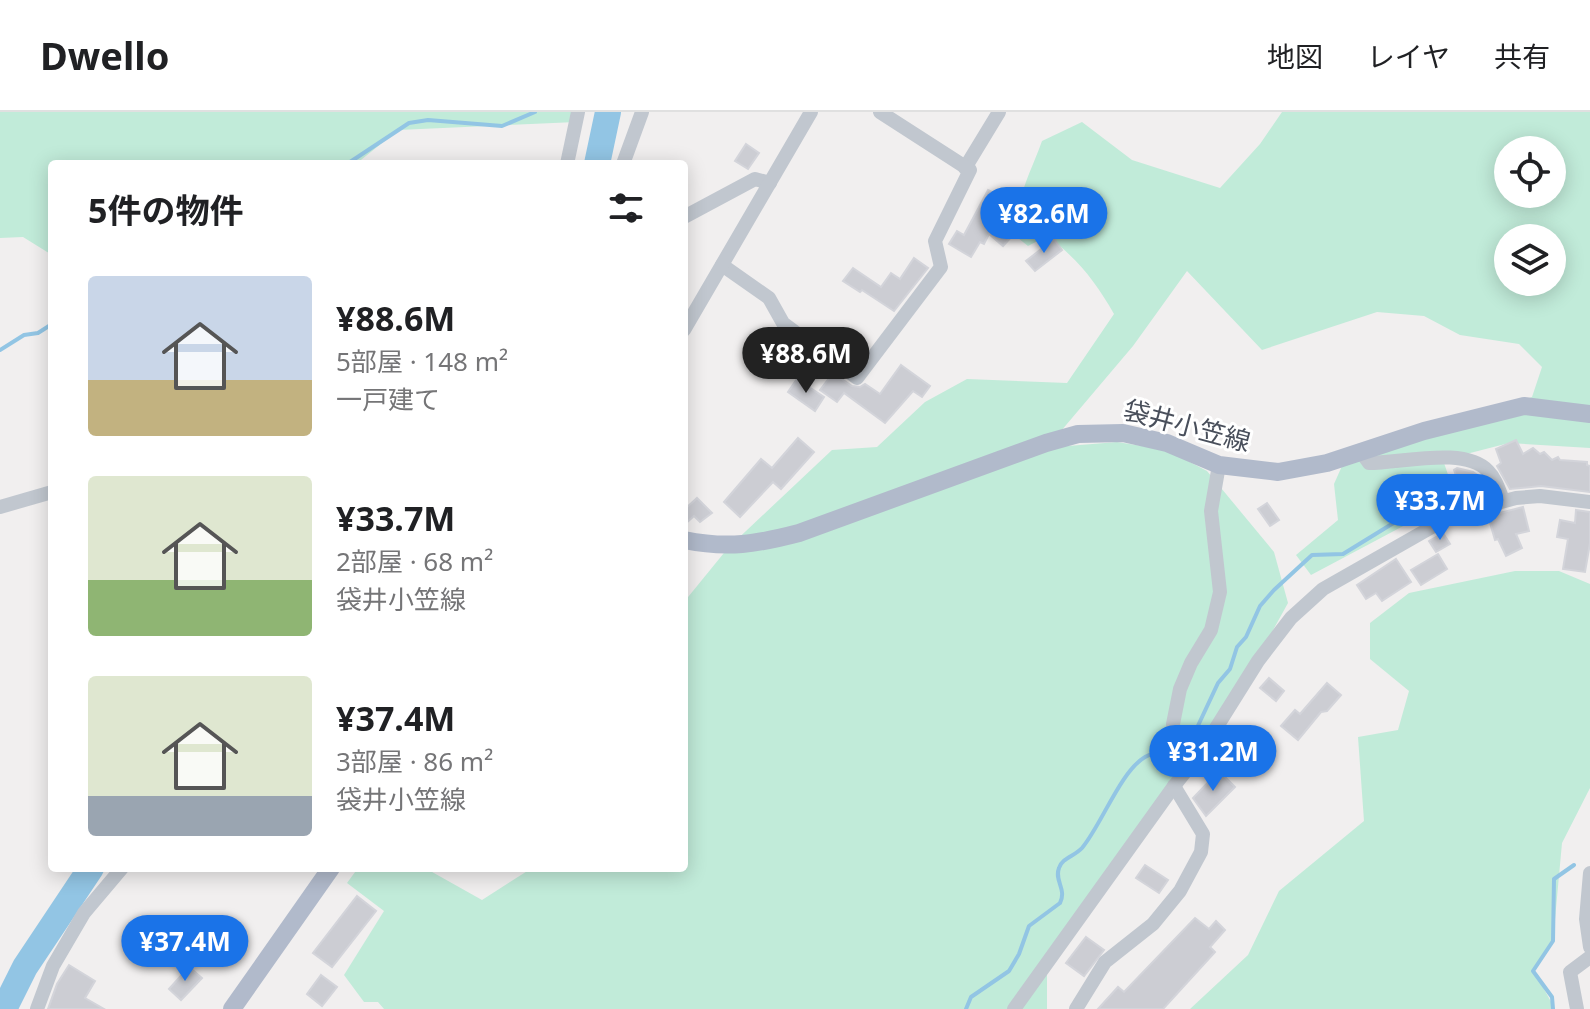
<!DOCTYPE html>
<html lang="ja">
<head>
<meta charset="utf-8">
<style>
	body { margin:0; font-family:"Noto Sans","Noto Sans JP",sans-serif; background:#f2f2f2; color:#202124; height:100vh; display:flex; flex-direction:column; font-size:30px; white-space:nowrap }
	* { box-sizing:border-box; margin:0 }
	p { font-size:26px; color:#757577 }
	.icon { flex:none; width:44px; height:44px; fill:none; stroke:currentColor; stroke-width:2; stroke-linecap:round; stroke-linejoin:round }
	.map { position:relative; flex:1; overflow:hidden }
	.sheet { position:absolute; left:48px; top:48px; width:640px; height:712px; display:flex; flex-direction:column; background:#fff; border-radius:8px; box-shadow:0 4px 20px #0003 }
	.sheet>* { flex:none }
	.tools { position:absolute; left:1494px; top:24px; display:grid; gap:16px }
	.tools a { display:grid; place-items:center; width:72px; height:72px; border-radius:50%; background:#fff; box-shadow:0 4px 20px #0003; font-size:40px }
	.price { position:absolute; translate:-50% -68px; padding:0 18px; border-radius:28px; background:#1a73e8; color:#fff; font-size:26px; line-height:52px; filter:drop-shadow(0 2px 4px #0008) }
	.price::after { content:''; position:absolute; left:50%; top:48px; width:24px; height:18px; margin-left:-12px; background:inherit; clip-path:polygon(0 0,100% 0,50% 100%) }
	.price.on { background:#222; color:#fff }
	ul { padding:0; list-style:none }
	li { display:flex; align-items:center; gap:24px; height:200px; padding:0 40px }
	li span { display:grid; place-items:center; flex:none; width:224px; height:160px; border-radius:8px; color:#555 }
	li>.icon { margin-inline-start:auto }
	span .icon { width:96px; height:96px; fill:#fffc; stroke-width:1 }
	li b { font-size:34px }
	h2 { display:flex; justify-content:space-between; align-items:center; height:96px; padding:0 40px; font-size:34px }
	header { display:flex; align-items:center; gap:48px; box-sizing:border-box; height:112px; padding:0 40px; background:#fff; border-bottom:2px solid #e0e0e0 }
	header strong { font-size:38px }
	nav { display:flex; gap:44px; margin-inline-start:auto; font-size:28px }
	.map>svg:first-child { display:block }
	.green { fill:#c1ebd9; fill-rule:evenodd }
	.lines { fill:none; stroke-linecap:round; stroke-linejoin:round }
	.stream { stroke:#92c5e4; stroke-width:4 }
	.river { stroke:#92c5e4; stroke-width:26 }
	.building { fill:#cccdd3; stroke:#d3d4da; stroke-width:2 }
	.minor { stroke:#c1c7cf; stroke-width:14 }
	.major { stroke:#b1bacb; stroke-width:18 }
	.labels { text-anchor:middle; stroke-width:6; stroke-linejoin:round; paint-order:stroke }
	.street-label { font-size:26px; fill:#494f5b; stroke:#fff }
</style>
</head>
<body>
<header>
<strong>Dwello</strong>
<nav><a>地図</a><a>レイヤ</a><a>共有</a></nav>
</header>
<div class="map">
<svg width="1590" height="897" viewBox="0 0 1590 897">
	<rect width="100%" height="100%" fill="#f1efef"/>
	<!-- green -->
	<g class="green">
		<path d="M0,0H576V10L398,18L356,52H52V143L23,125L0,126Z"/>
		<path d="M1282,0H1590V336L1509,331L1443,348L1456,386L1311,463L1296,443L1338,408L1334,372L1342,354L1532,285L1542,255L1519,232L1460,223L1424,204L1377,200L1262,238L1187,159L1133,234L1061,319L1068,334L1117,330L1167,338L1207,359L1274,440L1288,491L1212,628L1047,860V897H384L378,890H364L344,863L384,799L347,771L358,756H425L482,788L532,756H684V490L728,436L832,338L877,335L925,290L967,267L1067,271L1114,202C1096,170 1077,146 1047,124L1028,134L1018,126C1012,93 1031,60 1042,29L1082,10L1132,48L1220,76L1260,32ZM1508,38H1552V82H1508ZM1508,126H1552V170H1508Z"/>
		<path d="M1515,459H1559L1590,472V676L1562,731L1553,829L1534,859L1555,897H1190L1248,843L1279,779L1364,709L1358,625L1398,618L1409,579L1370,547V511L1409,481Z"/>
	</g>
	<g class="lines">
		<!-- stream -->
		<g class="stream">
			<path d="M347,52L409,11L428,8L502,14L535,0"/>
			<path d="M0,238L24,223L38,221L52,212"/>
			<path d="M1188,635L1218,571L1230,557L1237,535L1246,525L1260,494L1274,478L1312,443L1343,442L1413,399L1421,389L1456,386"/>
			<path d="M966,897L971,885L1009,859L1019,842L1029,814L1060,791C1067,777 1054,769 1059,756C1062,746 1075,744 1082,736C1102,712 1120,660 1145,645C1156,638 1170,644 1181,640"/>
			<path d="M1553,897L1552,885L1533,859L1553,829L1554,767L1574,753"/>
		</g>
		<!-- river -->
		<g class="river">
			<path d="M597,52L608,0"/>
			<path d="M4,897L25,855L91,756"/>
		</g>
	</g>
	<!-- building -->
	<g class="building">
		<path d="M746,32L759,41L748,57L735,49Z"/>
		<path d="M988,78L1008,89L996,111L1012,124L1003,134L989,122L984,132L980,130L971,145L949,132L957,119L964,123Z"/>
		<path d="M1031,107L1039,114L1030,125L1022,118Z"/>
		<path d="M1054,127L1062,138L1035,159L1026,149Z"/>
		<path d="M914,146L928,156L894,199L862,178L860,180L843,169L853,156L881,175L891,161L900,167Z"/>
		<path d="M901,253L930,274L922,285L913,279L885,311L844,281L837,290L820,278L833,261L852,274L860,275L865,272L880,282Z"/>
		<path d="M797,267L824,285L815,299L788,280Z"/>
		<path d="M798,326L814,340L781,377L773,370L740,405L724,390L761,347L772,356Z"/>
		<path d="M1516,328L1523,342L1533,336L1540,342L1544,340L1552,348L1558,345L1560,348L1587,350V353L1590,354V380L1541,374L1510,377L1497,354L1501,351L1496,337Z"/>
		<path d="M1457,356L1473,360L1481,366L1490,383L1465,388L1454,358Z"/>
		<path d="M697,386L712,401L700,410L694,404L684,413V398Z"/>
		<path d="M1267,391L1279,408L1270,414L1258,397Z"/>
		<path d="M1523,395L1529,419L1516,422L1522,436L1506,444L1498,427L1495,428L1488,404Z"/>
		<path d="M1576,398L1590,400V431L1585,460L1563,457L1568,427L1557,425L1560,408L1575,411Z"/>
		<path d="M1443,421L1450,432L1436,440L1429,429Z"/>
		<path d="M1438,442L1447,457L1421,473L1411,458Z"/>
		<path d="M1396,447L1411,470L1382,489L1376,481L1366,487L1357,473Z"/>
		<path d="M1269,566L1284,579L1276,589L1260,576Z"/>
		<path d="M1327,571L1341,583L1327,599L1321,600L1298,628L1281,614L1295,598L1300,602Z"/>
		<path d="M1219,659L1235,675L1206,704L1193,686Z"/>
		<path d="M1145,753L1168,768L1159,781L1136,766Z"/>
		<path d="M357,784L376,799L332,855L313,841Z"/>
		<path d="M1195,806L1209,817L1216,809L1225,818L1210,835L1215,840L1163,897H1098L1118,875L1124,880Z"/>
		<path d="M1086,825L1104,838L1084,864L1066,851Z"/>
		<path d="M69,853L95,869L85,886L104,897H48L57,872Z"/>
		<path d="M189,855L202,866L181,888L169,877Z"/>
		<path d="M321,863L337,875L322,894L307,882Z"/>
	</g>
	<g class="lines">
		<!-- minor -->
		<g class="minor">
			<path d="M567,52L578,0"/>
			<path d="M623,52L642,0"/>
			<path d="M965,56L999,0"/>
			<path d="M684,105L755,67L770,71"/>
			<path d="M722,153L769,186L783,211L857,266L941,155L935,129L970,58L880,0"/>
			<path d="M684,218L811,0"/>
			<path d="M1362,341L1369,351C1402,351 1465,334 1488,359C1496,367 1499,378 1503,388"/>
			<path d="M0,395L52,380"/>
			<path d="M1192,652L1174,620L1173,612L1180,577L1191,551L1211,518L1220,480L1211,399L1219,353"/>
			<path d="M1590,761L1586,807L1590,835"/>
			<path d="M37,897L53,854L84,801L122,756"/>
			<path d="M1014,897L1174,674L1201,640L1258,549L1291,506L1323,477L1453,403L1516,386L1540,384L1590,390"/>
			<path d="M1076,897L1105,850L1153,812L1180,779L1201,740L1203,722L1174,674"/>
			<path d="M1577,897L1570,860L1590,845"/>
		</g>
		<!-- major -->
		<g class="major">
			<path d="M684,428C728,437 757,432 799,421L1046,331L1078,322L1123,321L1167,331L1219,353L1278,360L1327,351L1424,319L1524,294L1590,302"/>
			<path d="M232,897L331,756"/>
		</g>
	</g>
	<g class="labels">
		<!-- street labels -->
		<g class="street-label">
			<text transform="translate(1187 314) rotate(15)" y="9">袋井小笠線</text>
		</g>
	</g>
</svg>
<div class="tools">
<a><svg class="icon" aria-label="locate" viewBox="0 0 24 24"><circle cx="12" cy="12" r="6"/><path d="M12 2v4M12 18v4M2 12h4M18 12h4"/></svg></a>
<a><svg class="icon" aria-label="layers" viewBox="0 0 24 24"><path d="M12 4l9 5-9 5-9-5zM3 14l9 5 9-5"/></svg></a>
</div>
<b class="price" style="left:1044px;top:143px">¥82.6M</b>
<b class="price on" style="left:806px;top:283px">¥88.6M</b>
<b class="price" style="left:1440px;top:430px">¥33.7M</b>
<b class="price" style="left:1213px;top:681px">¥31.2M</b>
<b class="price" style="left:185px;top:871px">¥37.4M</b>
<section class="sheet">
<h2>5件の物件<svg class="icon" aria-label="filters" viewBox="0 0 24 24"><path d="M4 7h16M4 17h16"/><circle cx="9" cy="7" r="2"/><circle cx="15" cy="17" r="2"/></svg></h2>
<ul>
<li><span style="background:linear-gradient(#c9d6e8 65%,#c2b280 0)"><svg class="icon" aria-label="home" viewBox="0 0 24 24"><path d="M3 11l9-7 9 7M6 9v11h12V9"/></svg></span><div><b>¥88.6M</b><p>5部屋 · 148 m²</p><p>一戸建て</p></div></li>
<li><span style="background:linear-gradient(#dfe7d0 65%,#8fb573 0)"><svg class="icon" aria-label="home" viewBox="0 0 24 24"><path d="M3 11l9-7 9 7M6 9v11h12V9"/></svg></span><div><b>¥33.7M</b><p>2部屋 · 68 m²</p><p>袋井小笠線</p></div></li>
<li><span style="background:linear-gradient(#dfe7d0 75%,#9aa5b1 0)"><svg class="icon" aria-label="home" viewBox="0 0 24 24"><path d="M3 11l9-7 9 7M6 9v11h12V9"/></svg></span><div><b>¥37.4M</b><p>3部屋 · 86 m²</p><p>袋井小笠線</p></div></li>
</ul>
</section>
</div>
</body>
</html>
